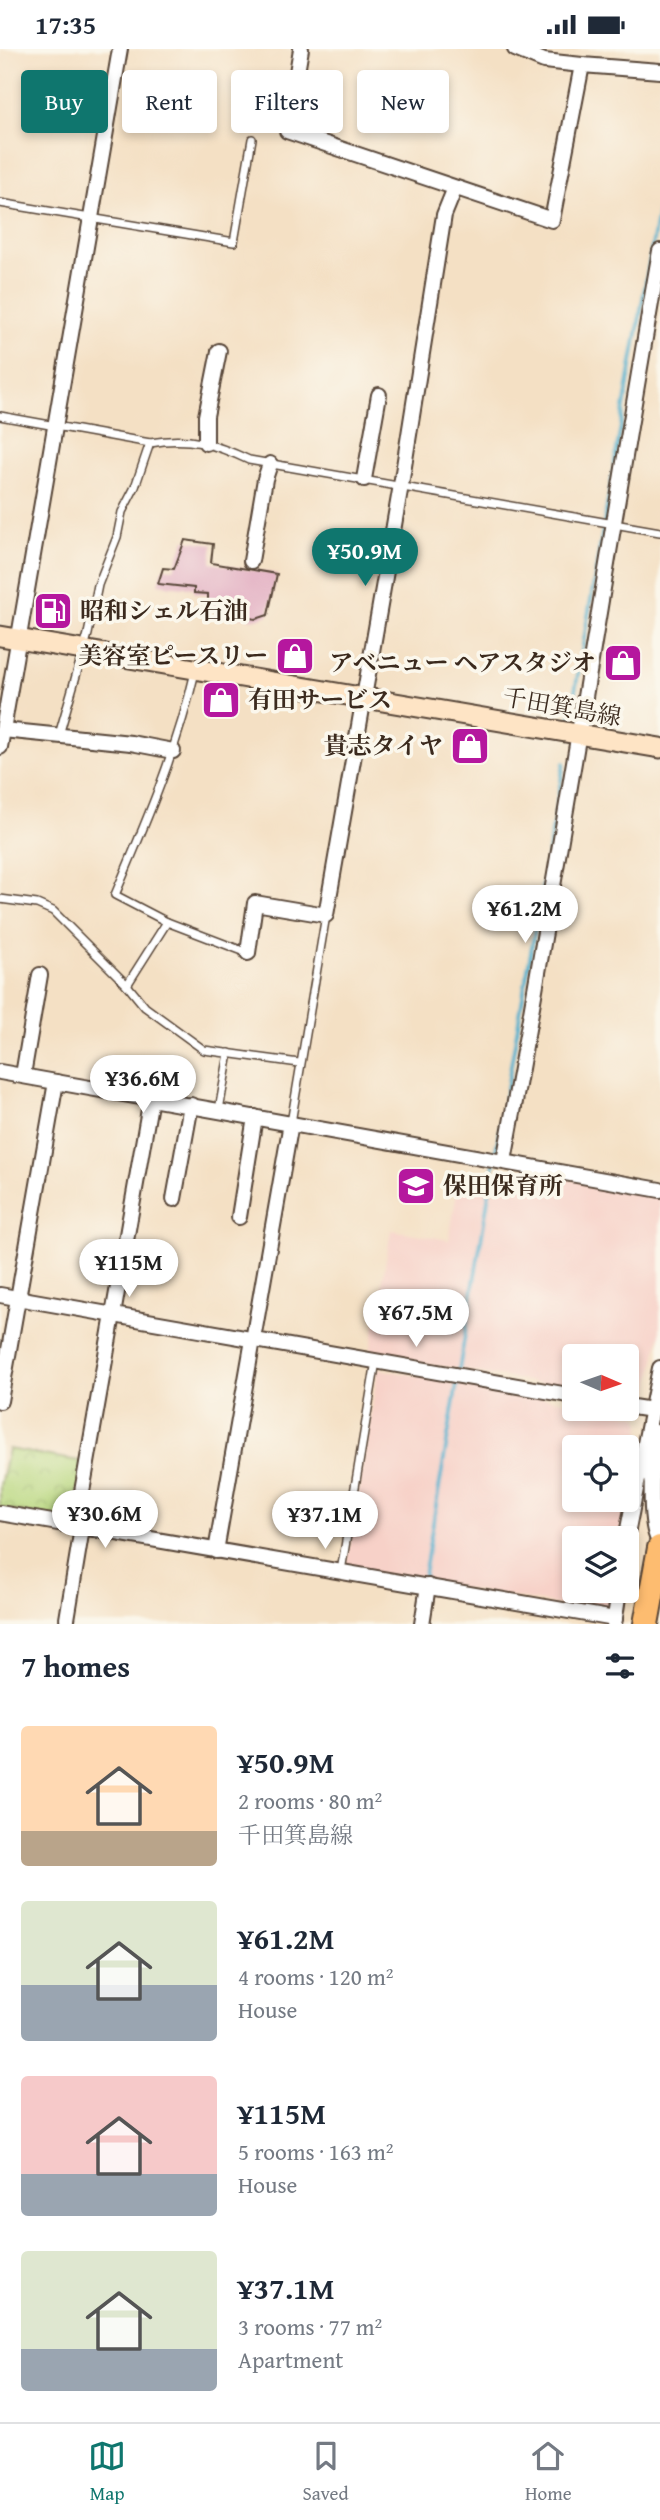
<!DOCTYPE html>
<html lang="en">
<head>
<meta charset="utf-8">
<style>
	body { margin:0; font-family:"Gentium Book Plus","Noto Serif JP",serif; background:#f2f2f3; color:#1f2937; height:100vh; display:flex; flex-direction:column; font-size:26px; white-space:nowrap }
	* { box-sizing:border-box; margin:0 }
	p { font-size:23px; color:#747a83 }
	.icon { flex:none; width:38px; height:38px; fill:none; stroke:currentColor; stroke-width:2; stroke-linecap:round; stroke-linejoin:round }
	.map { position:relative; height:1575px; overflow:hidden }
	.panel { display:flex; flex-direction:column; background:#fff; flex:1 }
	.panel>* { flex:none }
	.top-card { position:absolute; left:21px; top:21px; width:620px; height:63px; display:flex; gap:14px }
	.needle { width:46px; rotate:92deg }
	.tools { position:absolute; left:562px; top:1295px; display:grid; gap:14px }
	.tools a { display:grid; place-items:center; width:77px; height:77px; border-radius:7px; background:#fff; box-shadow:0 4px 10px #0003; font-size:35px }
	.price { position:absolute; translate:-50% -60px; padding:0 16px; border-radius:24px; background:#fff; color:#222; font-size:23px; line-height:46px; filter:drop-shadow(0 2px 4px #0008) }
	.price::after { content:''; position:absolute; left:50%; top:42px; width:21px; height:16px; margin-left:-10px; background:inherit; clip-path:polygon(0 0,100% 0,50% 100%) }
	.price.active { background:#0f766e; color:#fff }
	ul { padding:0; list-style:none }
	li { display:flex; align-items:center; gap:21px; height:175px; padding:0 21px }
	li span { display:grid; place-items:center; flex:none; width:196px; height:140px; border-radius:7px; color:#555 }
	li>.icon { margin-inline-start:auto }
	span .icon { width:84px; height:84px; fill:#fffc; stroke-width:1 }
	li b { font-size:30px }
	h2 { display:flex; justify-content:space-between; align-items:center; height:84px; padding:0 21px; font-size:30px }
	.chip { padding:0 24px; border-radius:7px; background:#fff; box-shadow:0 4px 10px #0003; font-size:24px; line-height:63px }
	.chip.active { background:#0f766e; color:#fff }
	.status { display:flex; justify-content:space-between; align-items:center; height:49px; padding:0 35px; background:#fff; direction:ltr }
	.status svg { height:19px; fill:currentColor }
	.tabs { display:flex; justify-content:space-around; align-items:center; height:98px; border-top:2px solid #e0e1e3; background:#fff; font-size:19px; color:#747a83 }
	.tabs a { display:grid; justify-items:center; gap:4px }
	.tabs .active { color:#0f766e }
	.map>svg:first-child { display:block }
	.built { fill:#f7d1c8; fill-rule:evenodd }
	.park { fill:url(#park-crowns); stroke:#7a804e; stroke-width:2 }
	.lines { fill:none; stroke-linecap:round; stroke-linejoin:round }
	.stream { stroke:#4fb0ce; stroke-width:3.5 }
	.building { fill:#e3b0c3 }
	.lane-casing { stroke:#574537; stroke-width:10 }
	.street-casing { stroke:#574537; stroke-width:18 }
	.secondary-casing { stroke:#574537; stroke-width:23 }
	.highway-casing { stroke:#574537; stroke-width:28 }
	.lane { stroke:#fff; stroke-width:7 }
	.street { stroke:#fff; stroke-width:14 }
	.secondary { stroke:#fee4c5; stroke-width:19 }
	.highway { stroke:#fdbc6f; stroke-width:24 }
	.labels { text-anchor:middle; stroke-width:7; stroke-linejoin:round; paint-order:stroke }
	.poi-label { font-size:24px; font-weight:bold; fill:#3b2a1e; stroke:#fbf7ec; text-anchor:start }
	.street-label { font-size:24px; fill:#3b2a1e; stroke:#fbf7ec }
</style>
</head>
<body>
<div class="status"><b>17:35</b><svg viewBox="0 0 49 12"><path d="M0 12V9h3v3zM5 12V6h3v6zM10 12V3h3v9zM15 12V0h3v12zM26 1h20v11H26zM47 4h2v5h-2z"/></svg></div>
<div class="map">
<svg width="660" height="1575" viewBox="0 0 660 1575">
	<defs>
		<pattern id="park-crowns" width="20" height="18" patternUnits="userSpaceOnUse" patternTransform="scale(1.75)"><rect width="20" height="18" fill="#b8d77e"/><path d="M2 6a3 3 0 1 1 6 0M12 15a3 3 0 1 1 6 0" fill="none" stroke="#9fb96c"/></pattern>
	</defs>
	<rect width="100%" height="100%" fill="#fbf7ec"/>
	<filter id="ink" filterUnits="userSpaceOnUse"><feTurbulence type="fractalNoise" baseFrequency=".0143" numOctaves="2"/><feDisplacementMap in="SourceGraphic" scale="14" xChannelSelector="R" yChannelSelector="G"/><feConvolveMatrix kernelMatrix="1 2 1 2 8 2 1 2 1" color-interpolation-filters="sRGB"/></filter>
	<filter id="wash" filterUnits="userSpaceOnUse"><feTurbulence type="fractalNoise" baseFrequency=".00686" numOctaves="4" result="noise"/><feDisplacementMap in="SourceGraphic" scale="28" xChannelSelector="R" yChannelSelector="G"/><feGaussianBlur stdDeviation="1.57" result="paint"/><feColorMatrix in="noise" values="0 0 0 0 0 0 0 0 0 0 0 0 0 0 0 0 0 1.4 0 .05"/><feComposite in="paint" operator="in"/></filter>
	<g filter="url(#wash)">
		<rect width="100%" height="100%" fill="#f4e0c4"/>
		<!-- built -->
		<g class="built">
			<path d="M503,1119L660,1146V1286L649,1343L645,1350L627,1349L626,1307H574V1340L370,1305L391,1181L449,1191L458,1136L498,1143Z"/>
			<path d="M378,1320L574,1354V1360H606L638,1367L641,1375L620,1489H574V1542H613L609,1565L346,1519ZM574,1398H626V1451H574Z"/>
		</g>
		<!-- park -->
		<path class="park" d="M8,1400L85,1413L71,1473L0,1459V1437Z"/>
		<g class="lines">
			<!-- stream -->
			<g class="stream">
				<path d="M570,671L660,151"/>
				<path d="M495,1107L564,714"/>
				<path d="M459,1321L494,1115"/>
				<path d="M423,1532L458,1329"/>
			</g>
		</g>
		<g id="blocks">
			<!-- building -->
			<path class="building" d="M185,491L213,495L211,514L277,525L268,566L256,570L217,564L208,557V545L194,544V539L158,535L163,519L174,520Z"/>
		</g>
	</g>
	<g filter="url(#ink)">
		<use href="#blocks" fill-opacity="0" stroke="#574537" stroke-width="2"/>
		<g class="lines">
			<!-- lane casing -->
			<g class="lane-casing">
				<g id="lane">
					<path d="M0,154L234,193L252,90"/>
					<path d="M0,367L150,394C189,387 215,395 249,411L660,483"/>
					<path d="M59,686L88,585L98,536L117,488L122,463L135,438L150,394"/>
					<path d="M0,850L37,855L53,862L127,936L167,873L115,846C146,773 177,701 195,623"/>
					<path d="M167,873L248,904"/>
					<path d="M127,936L145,958L204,1001L299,1014"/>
					<path d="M219,1061L229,1004"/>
					<path d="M291,1074L326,866"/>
					<path d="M341,1522L376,1312"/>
				</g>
			</g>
			<!-- street casing -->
			<g class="street-casing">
				<g id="street">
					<path d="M301,0L287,82L552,171L582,16L660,22"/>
					<path d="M515,0L544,12L582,16"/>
					<path d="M206,394V367L219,302"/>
					<path d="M364,430L379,346"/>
					<path d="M251,512L265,430L270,415"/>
					<path d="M3,681L131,694L173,702"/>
					<path d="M0,698L120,0"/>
					<path d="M248,904L255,854L326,866L401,436L444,166L455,139"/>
					<path d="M0,1023L660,1141"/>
					<path d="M23,1026L40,926"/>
					<path d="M504,1112C561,809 607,505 660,202"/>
					<path d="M174,1150L191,1056"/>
					<path d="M239,1168L255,1068"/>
					<path d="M0,1246L574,1347"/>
					<path d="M0,1352L56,1033"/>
					<path d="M626,1357L652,1361"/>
					<path d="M653,1382C654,1405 646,1478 660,1493"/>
					<path d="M0,1464L615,1570"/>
					<path d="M76,1477L151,1049"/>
					<path d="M626,1490L660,1319"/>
					<path d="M216,1502L291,1074"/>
					<path d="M67,1570L82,1479"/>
					<path d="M422,1575L428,1537"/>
					<path d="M614,1575L619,1542"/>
				</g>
			</g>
			<!-- secondary casing -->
			<g class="secondary-casing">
				<path id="secondary" d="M0,587L660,699"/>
			</g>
			<!-- highway casing -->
			<g class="highway-casing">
				<path id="highway" d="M646,1575L660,1499"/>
			</g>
			<!-- lane -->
			<use href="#lane" class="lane"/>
			<!-- street -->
			<use href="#street" class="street"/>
			<!-- secondary -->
			<use href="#secondary" class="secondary"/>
			<!-- highway -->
			<use href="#highway" class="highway"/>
		</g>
	</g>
	<!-- icons -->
	<defs>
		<g id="fuel-square" transform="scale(2.0125)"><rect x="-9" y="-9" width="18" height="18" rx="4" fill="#b5179e" stroke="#fbf7ec"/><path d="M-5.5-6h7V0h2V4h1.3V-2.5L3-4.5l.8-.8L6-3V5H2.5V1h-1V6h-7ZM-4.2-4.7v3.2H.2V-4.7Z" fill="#fff"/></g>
		<g id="shop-square" transform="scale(2.0125)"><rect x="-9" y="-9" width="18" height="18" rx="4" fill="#b5179e" stroke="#fbf7ec"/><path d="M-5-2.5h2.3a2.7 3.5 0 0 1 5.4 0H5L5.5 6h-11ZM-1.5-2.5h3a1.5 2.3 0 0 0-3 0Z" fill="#fff"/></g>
		<g id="school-square" transform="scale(2.0125)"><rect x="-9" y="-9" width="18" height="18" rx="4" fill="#b5179e" stroke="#fbf7ec"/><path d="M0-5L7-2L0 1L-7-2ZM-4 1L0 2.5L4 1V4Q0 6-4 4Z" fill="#fff"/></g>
	</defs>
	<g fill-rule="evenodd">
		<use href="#fuel-square" x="53" y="562"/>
		<use href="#shop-square" x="295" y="607"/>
		<use href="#shop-square" x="623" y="614"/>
		<use href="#shop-square" x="221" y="651"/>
		<use href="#shop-square" x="470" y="697"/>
		<use href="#school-square" x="416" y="1137"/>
	</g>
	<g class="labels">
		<!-- poi labels -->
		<g class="poi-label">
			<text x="80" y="570">昭和シェル石油</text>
			<text x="268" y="615" text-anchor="end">美容室ピースリー</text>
			<text x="596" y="622" text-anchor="end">アベニュー ヘアスタジオ</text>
			<text x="248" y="659">有田サービス</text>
			<text x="443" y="705" text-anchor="end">貴志タイヤ</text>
			<text x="443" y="1145">保田保育所</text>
		</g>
		<!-- street labels -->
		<g class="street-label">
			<text transform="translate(562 658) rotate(10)" y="8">千田箕島線</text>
		</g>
	</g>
</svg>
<div class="tools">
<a><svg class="needle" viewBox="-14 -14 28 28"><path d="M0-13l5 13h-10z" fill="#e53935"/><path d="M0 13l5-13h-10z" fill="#747a83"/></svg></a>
<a><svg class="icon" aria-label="locate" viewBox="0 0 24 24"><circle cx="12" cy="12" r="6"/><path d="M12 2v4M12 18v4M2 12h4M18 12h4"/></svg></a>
<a><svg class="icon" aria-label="layers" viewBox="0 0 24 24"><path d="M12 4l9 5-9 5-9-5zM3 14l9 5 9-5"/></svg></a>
</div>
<b class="price active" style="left:365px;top:539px">¥50.9M</b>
<b class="price" style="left:525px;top:896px">¥61.2M</b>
<b class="price" style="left:143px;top:1066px">¥36.6M</b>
<b class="price" style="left:129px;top:1250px">¥115M</b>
<b class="price" style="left:416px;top:1300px">¥67.5M</b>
<b class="price" style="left:105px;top:1501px">¥30.6M</b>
<b class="price" style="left:325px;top:1502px">¥37.1M</b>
<div class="top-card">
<a class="chip active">Buy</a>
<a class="chip">Rent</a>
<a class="chip">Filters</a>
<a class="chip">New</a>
</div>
</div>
<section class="panel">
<h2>7 homes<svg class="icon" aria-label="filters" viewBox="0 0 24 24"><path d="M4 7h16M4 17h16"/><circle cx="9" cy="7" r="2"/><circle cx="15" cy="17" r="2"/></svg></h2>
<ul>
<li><span style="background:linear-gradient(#ffd9b3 75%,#b9a48a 0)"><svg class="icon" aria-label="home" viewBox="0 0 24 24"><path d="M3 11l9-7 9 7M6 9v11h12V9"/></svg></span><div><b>¥50.9M</b><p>2 rooms · 80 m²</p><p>千田箕島線</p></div></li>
<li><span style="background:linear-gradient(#dfe7d0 60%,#9aa5b1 0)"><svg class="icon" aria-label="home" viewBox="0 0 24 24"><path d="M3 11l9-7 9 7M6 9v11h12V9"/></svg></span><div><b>¥61.2M</b><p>4 rooms · 120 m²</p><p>House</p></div></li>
<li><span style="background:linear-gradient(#f6c9c9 70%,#9aa5b1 0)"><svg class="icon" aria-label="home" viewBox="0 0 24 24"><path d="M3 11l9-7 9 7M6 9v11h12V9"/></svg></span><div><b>¥115M</b><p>5 rooms · 163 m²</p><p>House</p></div></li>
<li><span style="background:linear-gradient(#dfe7d0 70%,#9aa5b1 0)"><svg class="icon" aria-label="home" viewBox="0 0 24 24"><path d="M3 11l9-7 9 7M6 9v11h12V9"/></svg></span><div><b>¥37.1M</b><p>3 rooms · 77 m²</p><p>Apartment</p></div></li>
</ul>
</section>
<nav class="tabs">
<a class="active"><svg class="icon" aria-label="map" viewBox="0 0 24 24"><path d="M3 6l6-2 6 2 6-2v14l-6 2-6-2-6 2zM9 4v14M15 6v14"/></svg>Map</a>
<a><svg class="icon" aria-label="saved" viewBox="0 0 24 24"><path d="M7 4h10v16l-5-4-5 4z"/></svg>Saved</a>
<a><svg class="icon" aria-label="home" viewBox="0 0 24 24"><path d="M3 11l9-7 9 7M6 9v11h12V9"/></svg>Home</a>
</nav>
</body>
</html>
